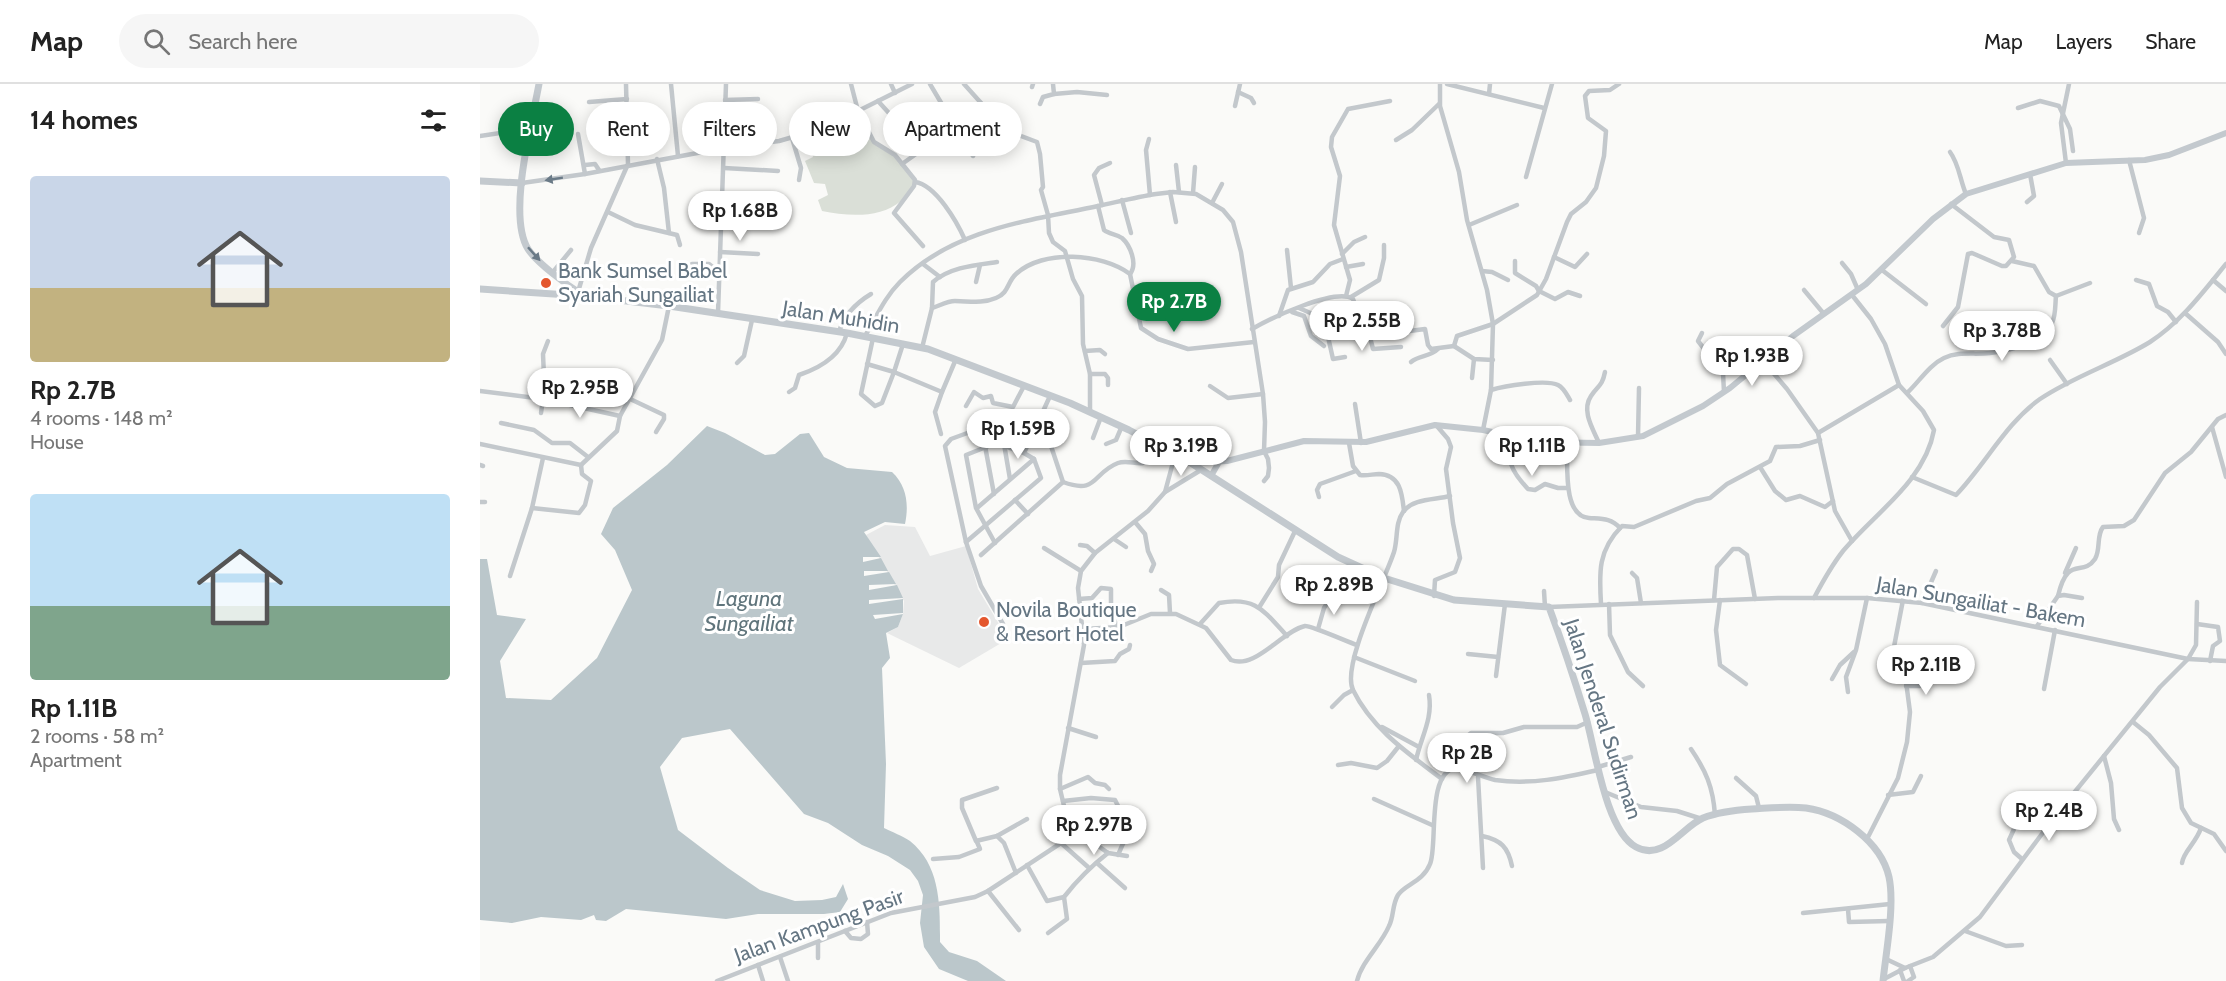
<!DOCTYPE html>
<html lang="en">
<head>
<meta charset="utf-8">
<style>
	body { margin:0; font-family:Cabin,sans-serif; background:#f6f6f6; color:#222; height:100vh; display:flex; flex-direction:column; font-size:22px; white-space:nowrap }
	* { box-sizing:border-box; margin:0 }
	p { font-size:20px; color:#767676 }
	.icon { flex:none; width:33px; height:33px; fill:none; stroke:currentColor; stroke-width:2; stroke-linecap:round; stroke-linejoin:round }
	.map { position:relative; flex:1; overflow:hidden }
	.details { display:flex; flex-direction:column; background:#fff; width:480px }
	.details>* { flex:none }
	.hud { position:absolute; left:18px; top:18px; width:570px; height:54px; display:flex; gap:12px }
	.price { position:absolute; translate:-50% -51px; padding:0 14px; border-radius:21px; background:#fff; color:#222; font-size:20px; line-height:39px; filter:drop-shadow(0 2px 3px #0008) }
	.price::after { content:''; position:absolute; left:50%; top:36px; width:18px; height:14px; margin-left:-9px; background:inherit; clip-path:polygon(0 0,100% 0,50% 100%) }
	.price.active { background:#0b8043; color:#fff }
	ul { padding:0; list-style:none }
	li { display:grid; align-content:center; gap:12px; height:318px; padding:0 30px }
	li span { display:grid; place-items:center; height:186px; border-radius:6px; color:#555 }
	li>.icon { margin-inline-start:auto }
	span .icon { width:108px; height:108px; fill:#fffc; stroke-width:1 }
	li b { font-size:26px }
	h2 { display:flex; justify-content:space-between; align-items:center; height:72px; padding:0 30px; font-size:26px }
	.tag { padding:0 21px; border-radius:27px; background:#fff; box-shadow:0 3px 15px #0003; font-size:21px; line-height:54px }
	.tag.active { background:#0b8043; color:#fff }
	header { display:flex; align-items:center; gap:36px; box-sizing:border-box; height:84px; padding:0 30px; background:#fff; border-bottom:2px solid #e0e0e0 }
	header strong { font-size:28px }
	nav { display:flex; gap:33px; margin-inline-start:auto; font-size:21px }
	.search { width:420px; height:54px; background:#f6f6f6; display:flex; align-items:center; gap:15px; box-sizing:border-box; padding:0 21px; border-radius:33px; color:#767676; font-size:22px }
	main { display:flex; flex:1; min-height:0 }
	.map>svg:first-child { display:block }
	.built { fill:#e8e9e9 }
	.green { fill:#dadfd7 }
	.water { fill:#bbc7cb }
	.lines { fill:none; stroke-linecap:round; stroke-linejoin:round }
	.minor { stroke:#c3c8cc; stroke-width:4.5 }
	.major { stroke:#c3c9ce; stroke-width:6 }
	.highway { stroke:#c3c9ce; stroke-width:7 }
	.oneway { fill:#6a7a87 }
	.poi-dot { fill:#e4572e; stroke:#fff; stroke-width:2 }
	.labels { text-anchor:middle; stroke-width:6; stroke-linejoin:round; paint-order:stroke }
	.poi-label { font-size:21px; fill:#657683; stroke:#fff; text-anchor:start }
	.street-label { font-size:21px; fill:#657683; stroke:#fff }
	.water-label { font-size:22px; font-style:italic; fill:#60757c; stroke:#fff }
</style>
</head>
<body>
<header>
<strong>Map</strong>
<div class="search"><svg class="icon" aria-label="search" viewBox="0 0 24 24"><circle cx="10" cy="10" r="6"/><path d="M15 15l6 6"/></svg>Search here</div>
<nav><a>Map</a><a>Layers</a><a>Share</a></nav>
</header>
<main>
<section class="details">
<h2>14 homes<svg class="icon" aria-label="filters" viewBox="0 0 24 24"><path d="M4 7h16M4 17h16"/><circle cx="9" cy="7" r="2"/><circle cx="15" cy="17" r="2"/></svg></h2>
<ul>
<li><span style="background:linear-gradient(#c9d6e8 60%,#c2b280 0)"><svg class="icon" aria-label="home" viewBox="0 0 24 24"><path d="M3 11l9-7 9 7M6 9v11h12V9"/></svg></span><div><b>Rp 2.7B</b><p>4 rooms · 148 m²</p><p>House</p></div></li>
<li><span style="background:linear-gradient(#bfe0f5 60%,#7fa58c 0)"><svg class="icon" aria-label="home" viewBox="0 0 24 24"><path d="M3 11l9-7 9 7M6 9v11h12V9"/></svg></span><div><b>Rp 1.11B</b><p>2 rooms · 58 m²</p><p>Apartment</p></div></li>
</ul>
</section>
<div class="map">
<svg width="1746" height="897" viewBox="0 0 1746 897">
	<rect width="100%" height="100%" fill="#fafaf8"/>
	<!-- built -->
	<path class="built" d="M405,441L435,443L450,472L486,462L498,505L528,555L479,584L407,549L418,543L423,530L424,517L386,451Z"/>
	<!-- green -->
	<path class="green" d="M376,28L394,56L415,71L435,96C431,103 427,112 421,117C400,135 367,132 342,127L338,116L348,111L345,100L334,99L325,77L333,73L327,49Z"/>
	<!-- water -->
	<path class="water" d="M227,342L245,349L285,371L295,370L320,350L329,349L344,373L367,384L412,388C427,402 429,421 425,440L405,438L384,448L401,473H383V478L401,474L408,487H384V492L409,488L416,500L389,501V506L417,501L423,514L389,516V520L423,515V529L393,531L395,535L423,530L418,543L406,549L410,574L402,584L406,680L404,744C412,748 423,752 430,757C461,782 460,822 460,858L469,868L497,877L526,897H488L459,885L444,863L440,839L443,811L438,797L430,786L408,772L382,761L348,739L324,730L250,645L202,654L180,683L198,746L248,784L280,806L315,817L342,816L356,813L363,800L368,815L360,828L344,830H278L246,835L146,825L126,837L116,836L114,831L101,836L61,833L32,839L0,836V475H7L17,531L46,535L20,577L26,614L71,616L117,574L152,506L135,466L121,450L133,424L187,381Z"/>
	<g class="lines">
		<!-- minor -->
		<g class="minor">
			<path d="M191,0L198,72"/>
			<path d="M371,0L378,27L394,58L415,71L435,96L434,102L414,129L443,162"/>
			<path d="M411,0L415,9"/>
			<path d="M450,0L463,22L469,41L479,50L493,72"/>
			<path d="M484,0L502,20"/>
			<path d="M960,0V22L979,88L987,136L1007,206L1013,240L1011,306L1003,346"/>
			<path d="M967,0L1064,24"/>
			<path d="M552,3L553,0"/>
			<path d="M758,8L771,14L774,19"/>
			<path d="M574,10L597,8L627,11"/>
			<path d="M1009,10L1010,0"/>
			<path d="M245,16L278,15"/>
			<path d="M398,17L417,38L441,59L446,69L477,52L488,31"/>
			<path d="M109,18L147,15"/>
			<path d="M560,20L563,13L574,10L573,0"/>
			<path d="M755,22L760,0"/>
			<path d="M1538,24L1560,17L1579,22L1590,45L1593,67"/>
			<path d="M464,25L488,31L494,24L502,20L514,36L530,48L557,58L560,70L563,103L561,106L568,131L569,149L573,158L585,167L593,195L602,212L603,260L610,290V328"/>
			<path d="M98,50L105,90"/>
			<path d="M0,52L47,45"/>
			<path d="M312,54L321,84L319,96"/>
			<path d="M669,55L666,66L670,111"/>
			<path d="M916,56L932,46L959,20"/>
			<path d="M508,68L514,36"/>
			<path d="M1470,68C1479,80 1480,96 1486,110"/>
			<path d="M177,75L184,104L189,149"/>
			<path d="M1649,76L1664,134L1659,149"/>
			<path d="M1586,79L1581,39L1589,0"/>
			<path d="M422,80L443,65"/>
			<path d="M105,81L115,80L119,86"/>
			<path d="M696,81L699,108"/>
			<path d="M244,84L298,87"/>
			<path d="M1046,93L1072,0"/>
			<path d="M435,98C456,101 477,138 485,156"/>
			<path d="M42,99L105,90L244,64L299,57L327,49L378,27L432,0"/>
			<path d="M690,108L696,138"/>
			<path d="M713,109L715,83"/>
			<path d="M642,116L651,149"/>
			<path d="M1547,118L1554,112L1550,90"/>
			<path d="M732,119L742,100"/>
			<path d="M622,121L614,91L619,84L630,79"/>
			<path d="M618,122L624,146C629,150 636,150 642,154C650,161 658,180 650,190"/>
			<path d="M128,128L155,141L197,151L200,161"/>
			<path d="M989,141L1037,121"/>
			<path d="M807,166L811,204"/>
			<path d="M240,168L278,170"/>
			<path d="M862,170L874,158L885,153"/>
			<path d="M1074,173L1095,183L1107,170"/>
			<path d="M1035,177V189L1056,202L1059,207L1075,215L1088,208L1100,212"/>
			<path d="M1532,177L1554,182L1569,208L1576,212L1610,199"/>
			<path d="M1362,179L1371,190L1378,206"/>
			<path d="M212,180H229L239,188"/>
			<path d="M443,180L460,193"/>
			<path d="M866,183L883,180"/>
			<path d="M1402,186L1446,220"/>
			<path d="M1002,187L1012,188L1028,196"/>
			<path d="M73,188L91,166"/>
			<path d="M1656,196L1669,200L1677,222L1688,228L1696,238"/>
			<path d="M1733,196L1746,207"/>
			<path d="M496,198L500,181"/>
			<path d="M1324,206L1344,230"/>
			<path d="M98,208L111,164L148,80L146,0"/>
			<path d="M866,212L870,196L854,141L860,92L851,63L852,53L868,25L910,17"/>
			<path d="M871,213L899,196L904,174V161"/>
			<path d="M452,224C459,222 467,217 475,217C489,217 502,220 516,214C529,209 527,198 536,190C563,165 622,169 650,190L661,244L678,255L708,265L774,258"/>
			<path d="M819,224L844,235L853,275L865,273"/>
			<path d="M812,228L824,232L831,252L844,262"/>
			<path d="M238,229L246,0"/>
			<path d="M1705,229L1738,258L1746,270"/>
			<path d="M799,232L808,206L833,198L850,180L863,175"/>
			<path d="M1463,242L1478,223L1488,170L1492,169L1522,182H1526L1534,173L1529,156L1514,153L1471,120"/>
			<path d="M772,245C789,235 856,203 873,215L879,232L884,238L900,242L914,249L945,245L948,261L951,265L974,262L994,275L1013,276"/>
			<path d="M848,245L884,242L888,245L893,265L921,263"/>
			<path d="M359,248C364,231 376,219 391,210"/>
			<path d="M1222,249L1218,257L1243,289L1244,308"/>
			<path d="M385,252C396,234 404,214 420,198C473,145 548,137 618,122C637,118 657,113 676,110L693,108L716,110L743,126L753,138L761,168L783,310L785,338L784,367L788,375L789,384L788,392L784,397"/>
			<path d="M393,254L381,310L395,322L402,319L414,288L462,308L476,275"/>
			<path d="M974,262L977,252L1013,240L1057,211L1066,195L1087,138L1091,130L1106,118L1116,104L1124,72L1126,47L1108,34L1105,12L1109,7L1130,6L1139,0"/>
			<path d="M442,264L452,224L453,198C470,183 496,181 517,178"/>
			<path d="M605,267L620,266L625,270"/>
			<path d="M1570,276L1587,300"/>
			<path d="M931,278C939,271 950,273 958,265"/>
			<path d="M1284,278L1307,305L1338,349L1355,427L1372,457"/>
			<path d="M257,279L264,272L272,236"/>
			<path d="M387,280L414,288L423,260"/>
			<path d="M610,290H625L628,294V301"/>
			<path d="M992,294L994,275"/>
			<path d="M730,302L748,314L783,310"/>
			<path d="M1011,306C1024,302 1066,295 1078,301C1084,304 1087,311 1090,316"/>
			<path d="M0,307L63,315L140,332L182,256L189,222"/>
			<path d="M309,308L315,304L319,291C340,284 361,272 367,249"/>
			<path d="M1427,309C1439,298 1449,281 1464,274C1479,267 1494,271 1510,269C1529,267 1562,258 1572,239C1576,231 1575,221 1576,212"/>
			<path d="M148,314L184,331V335L176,348"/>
			<path d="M65,316L63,270L68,257"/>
			<path d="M875,320L881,359"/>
			<path d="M486,322L494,308L503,314L511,312L513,319L533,323L544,302"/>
			<path d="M61,329L63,315"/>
			<path d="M21,339L54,346L72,359H90L108,373"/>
			<path d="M1732,343L1746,393"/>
			<path d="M1338,349L1419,301"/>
			<path d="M461,350L455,328L462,308"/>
			<path d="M1023,351L1029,365"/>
			<path d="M1035,353C1024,375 1032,388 1048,405L1055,406L1065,400L1078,404H1088"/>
			<path d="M1158,353L1159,304"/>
			<path d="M613,354L621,333"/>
			<path d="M1087,358C1088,379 1082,432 1109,434C1122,435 1131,434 1140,444"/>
			<path d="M869,359L873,382L880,391C887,392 893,390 899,390C921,391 922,410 924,427"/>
			<path d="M1119,359C1113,345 1101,327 1111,312C1118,301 1122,303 1125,288"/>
			<path d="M0,360L101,381L137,347L140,332"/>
			<path d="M524,360L530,395"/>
			<path d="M626,360L636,356L642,342"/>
			<path d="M505,362L514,410"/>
			<path d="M0,381L3,382"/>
			<path d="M1280,383L1295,407L1306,416L1320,412L1345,423L1353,417"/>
			<path d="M1432,393L1476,411C1505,381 1526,339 1560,315C1594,292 1636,279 1670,258C1701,238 1723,208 1746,180"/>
			<path d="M583,398C618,411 612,389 638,379C646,376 655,380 663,379L677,360"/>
			<path d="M685,408L695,371"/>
			<path d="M839,413L837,406L840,400L876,387"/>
			<path d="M535,416L548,430"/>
			<path d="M0,418H5"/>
			<path d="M52,424L99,429L105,421L111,397L102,390L101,381"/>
			<path d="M497,424L554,375"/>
			<path d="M655,438L665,450L668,467L674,480L671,487"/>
			<path d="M634,455L646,463"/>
			<path d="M486,458L561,394L554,375L544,369L570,312"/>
			<path d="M515,459L496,424L486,371L516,359L544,369"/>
			<path d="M600,461L607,462L615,469"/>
			<path d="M564,464L601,487"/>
			<path d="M501,471L583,398L569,356L520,337L471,355L465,362L486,458L501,502L523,540"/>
			<path d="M1152,489L1157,494L1161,519"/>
			<path d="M1585,489L1596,464"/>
			<path d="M30,492L52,424L63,374"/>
			<path d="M681,506L689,511L690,529"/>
			<path d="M1064,507L1065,523"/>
			<path d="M954,512L955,496L975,488L980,474L973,439L966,385L971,363L968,355L956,341"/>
			<path d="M1578,512C1588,470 1602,494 1615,475C1621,465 1616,452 1623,443L1644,442L1654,436L1685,389L1711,368L1738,335L1746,331"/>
			<path d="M1334,514C1343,497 1352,481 1363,467C1395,429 1445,397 1454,346L1443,327L1419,301L1405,260L1391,235L1372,211"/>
			<path d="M599,515L612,514L621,504L631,505V528L637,543"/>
			<path d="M1234,516L1237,483L1253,465H1259L1267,471L1275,515"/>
			<path d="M1240,516L1236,546L1240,581L1266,600"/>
			<path d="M1442,519L1456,487"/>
			<path d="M1121,520C1119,488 1118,466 1142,442L1154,443L1216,417L1230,414L1247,400L1290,377L1296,363L1320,362L1340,356"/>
			<path d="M1129,520L1130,551L1148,588L1163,602"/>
			<path d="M780,522L798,493L799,481L816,445"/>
			<path d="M1069,523L1298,514H1387L1442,519L1708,575L1746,577"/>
			<path d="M720,540L739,519C776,512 784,527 807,552"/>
			<path d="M1717,540L1738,543L1740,557L1733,562L1730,577"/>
			<path d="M1557,542L1578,512L1584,511L1602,514"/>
			<path d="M604,545L639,543L671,530H696L726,544L751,576C775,586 802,547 825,542C830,541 868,558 877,561"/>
			<path d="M838,545L844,524L853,510"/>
			<path d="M988,570L1018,573"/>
			<path d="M874,573L935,597"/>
			<path d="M601,579L635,577L640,570L649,565L650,561"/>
			<path d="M1016,592L1025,520"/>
			<path d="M1352,595L1360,581L1374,568"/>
			<path d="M1426,602H1440L1456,591"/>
			<path d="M1564,605L1575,546"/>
			<path d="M1368,608L1366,593L1376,566L1387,514"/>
			<path d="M852,623L864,611L873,606"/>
			<path d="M1653,638L1669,651L1697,684L1702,724L1711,739L1734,750L1746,767"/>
			<path d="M902,643L939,663"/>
			<path d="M588,644L616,653"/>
			<path d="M1211,665C1226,687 1233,703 1235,731"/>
			<path d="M1624,672L1631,699L1634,735L1639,746"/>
			<path d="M936,676C941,653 953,635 949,611"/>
			<path d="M858,681L871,679L897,684L907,677L919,662"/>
			<path d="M1118,683L1151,673"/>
			<path d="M971,685L978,660L991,649H1023L1044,643H1097L1108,638"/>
			<path d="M998,693L1003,784"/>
			<path d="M1256,694L1276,712L1279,724"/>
			<path d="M962,695C929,670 892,645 873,606C861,581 905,496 914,468C918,455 915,439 923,428C933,414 955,416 970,412"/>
			<path d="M517,704L482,716V724L496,757L517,752L547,735"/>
			<path d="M580,705L608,693L615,699L625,701L629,705"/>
			<path d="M1125,708L1161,723L1197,727L1222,735"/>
			<path d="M1408,711L1433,708L1441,692"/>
			<path d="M894,715L952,741"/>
			<path d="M583,717L611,714L635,716L638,722"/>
			<path d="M586,727L622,726L635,739"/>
			<path d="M1535,727L1534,745L1529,756L1534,768L1542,775"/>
			<path d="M588,745L603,751L628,769L647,772"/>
			<path d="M517,752L524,759L536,789"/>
			<path d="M1002,752C1021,756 1028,763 1032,782"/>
			<path d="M1387,755L1418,694L1427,658L1430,628L1425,590L1413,568L1423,516"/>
			<path d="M581,759L608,783"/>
			<path d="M638,771L645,755"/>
			<path d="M453,775L479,773L500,765L497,758"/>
			<path d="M617,779L645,804"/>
			<path d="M1702,779C1703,768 1716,759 1721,744"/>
			<path d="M547,781L567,817L584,813"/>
			<path d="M508,807L539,846"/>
			<path d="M1368,825L1369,838L1409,837"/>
			<path d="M1323,829L1410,820"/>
			<path d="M365,847L371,854L381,855L388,850L387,838"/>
			<path d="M1485,847L1526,862L1542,861"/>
			<path d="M568,849L587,835L584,813C598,795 610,783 628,769"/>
			<path d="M338,858V874"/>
			<path d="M300,873L308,897"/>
			<path d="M1406,875L1425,884L1453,873L1500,833L1576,731L1680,603L1708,575L1716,561L1717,518"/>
			<path d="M278,881L283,897"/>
			<path d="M1420,886L1424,897"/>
			<path d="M1404,895L1425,884"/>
			<path d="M237,897L411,829L495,813L508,807L581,759L589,743L580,705V691L604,561L598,504L601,487L615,469L668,427L685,408L721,386"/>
			<path d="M877,897C882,877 901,861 909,842C914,832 912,821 918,811C925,800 943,798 950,780C958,763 946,687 976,684C979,683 1006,694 1015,696C1051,701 1083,694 1118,686"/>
			<path d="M1428,897L1434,893L1430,882"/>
		</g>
		<!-- major -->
		<g class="major">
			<path d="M711,379L747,377L824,357L886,358L955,341L1003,346L1058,358L1119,359L1163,352L1223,322L1250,304L1313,252L1386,200L1453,135L1486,110L1586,79L1665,76L1689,71L1746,49"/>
			<path d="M731,392L739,378"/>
		</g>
		<!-- highway -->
		<g class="highway">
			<path d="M59,0C52,39 27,131 48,165C57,179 87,201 101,210"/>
			<path d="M0,97L42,99"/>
			<path d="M0,205L104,212L189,222L367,249L448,265L590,319L649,346L711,379L858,473L904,494L974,516L1069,523C1082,558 1094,594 1105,630C1115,663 1125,746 1156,763C1183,778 1202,743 1223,734C1238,728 1256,726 1272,725C1290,724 1308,722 1326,724C1361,729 1401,758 1409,793C1415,821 1406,868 1403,897"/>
		</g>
	</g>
	<!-- one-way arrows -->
	<defs><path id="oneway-solid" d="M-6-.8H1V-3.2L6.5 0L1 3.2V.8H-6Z" transform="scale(1.5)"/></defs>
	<g class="oneway">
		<use href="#oneway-solid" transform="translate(74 95) rotate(171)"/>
		<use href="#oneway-solid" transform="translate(54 170) rotate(48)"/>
	</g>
	<!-- markers -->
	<g class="poi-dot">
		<circle cx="66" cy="199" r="6"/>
		<circle cx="504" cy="538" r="6"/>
	</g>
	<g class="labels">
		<!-- poi labels -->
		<g class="poi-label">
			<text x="78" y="194">Bank Sumsel Babel<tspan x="78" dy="24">Syariah Sungailiat</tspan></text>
			<text x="516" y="533">Novila Boutique<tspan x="516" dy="24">&amp; Resort Hotel</tspan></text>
		</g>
		<!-- street labels -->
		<g class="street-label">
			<text transform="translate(361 233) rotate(9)" y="7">Jalan Muhidin</text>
			<text transform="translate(1501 518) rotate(10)" y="7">Jalan Sungailiat - Bakem</text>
			<text transform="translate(1123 635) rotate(72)" y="7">Jalan Jenderal Sudirman</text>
			<text transform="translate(339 842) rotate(-20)" y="7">Jalan Kampung Pasir</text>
		</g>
		<!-- water labels -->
		<g class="water-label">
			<text x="269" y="522">Laguna<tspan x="269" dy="25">Sungailiat</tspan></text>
		</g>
	</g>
</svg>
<b class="price" style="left:260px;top:158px">Rp 1.68B</b>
<b class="price active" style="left:694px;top:249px">Rp 2.7B</b>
<b class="price" style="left:882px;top:268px">Rp 2.55B</b>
<b class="price" style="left:1522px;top:278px">Rp 3.78B</b>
<b class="price" style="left:1272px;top:303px">Rp 1.93B</b>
<b class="price" style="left:100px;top:335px">Rp 2.95B</b>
<b class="price" style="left:538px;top:376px">Rp 1.59B</b>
<b class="price" style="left:701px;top:393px">Rp 3.19B</b>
<b class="price" style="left:1052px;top:393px">Rp 1.11B</b>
<b class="price" style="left:854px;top:532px">Rp 2.89B</b>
<b class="price" style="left:1446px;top:612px">Rp 2.11B</b>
<b class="price" style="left:987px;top:700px">Rp 2B</b>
<b class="price" style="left:1569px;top:758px">Rp 2.4B</b>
<b class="price" style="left:614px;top:772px">Rp 2.97B</b>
<div class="hud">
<a class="tag active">Buy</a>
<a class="tag">Rent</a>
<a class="tag">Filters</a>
<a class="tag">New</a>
<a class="tag">Apartment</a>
</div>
</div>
</main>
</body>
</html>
